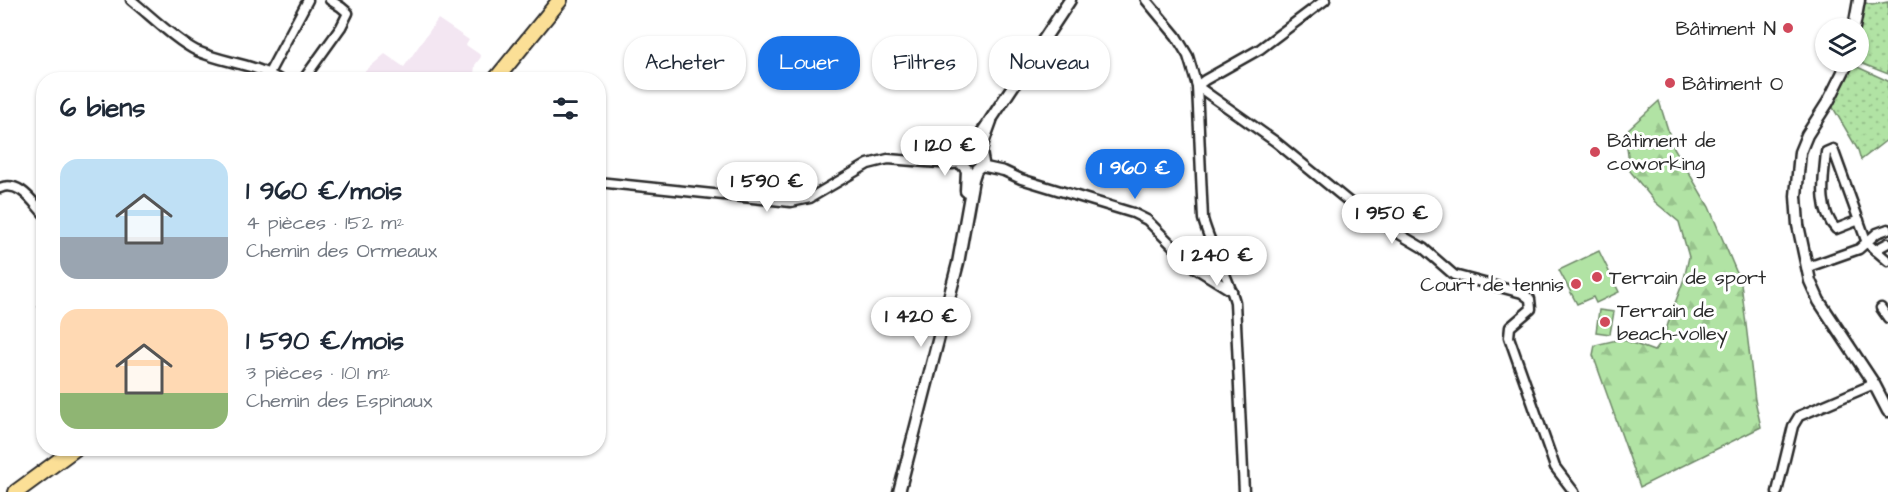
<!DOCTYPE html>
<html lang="fr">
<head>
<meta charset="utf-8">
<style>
	body { margin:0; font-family:"Architects Daughter",sans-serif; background:#f2f2f3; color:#1f2937; height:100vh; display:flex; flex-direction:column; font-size:22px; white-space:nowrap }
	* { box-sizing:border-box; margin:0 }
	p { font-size:20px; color:#747a83 }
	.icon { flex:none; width:33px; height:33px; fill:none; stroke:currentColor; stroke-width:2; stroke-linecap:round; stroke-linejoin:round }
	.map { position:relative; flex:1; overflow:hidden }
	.panel { position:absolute; left:36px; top:72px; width:570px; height:384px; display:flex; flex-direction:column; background:#fff; border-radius:24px; box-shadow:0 2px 4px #0004 }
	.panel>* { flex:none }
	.hud { position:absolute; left:624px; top:36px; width:570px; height:54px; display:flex; gap:12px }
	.buttons { position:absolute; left:1815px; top:18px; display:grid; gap:12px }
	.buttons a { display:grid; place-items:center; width:54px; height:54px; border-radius:50%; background:#fff; box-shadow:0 2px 4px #0004; font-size:30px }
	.price { position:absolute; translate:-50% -51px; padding:0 14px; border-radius:21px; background:#fff; color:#222; font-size:20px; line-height:39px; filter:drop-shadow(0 2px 3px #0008) }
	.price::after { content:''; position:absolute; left:50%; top:36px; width:18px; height:14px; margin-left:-9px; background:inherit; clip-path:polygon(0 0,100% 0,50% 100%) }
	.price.current { background:#1a73e8; color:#fff }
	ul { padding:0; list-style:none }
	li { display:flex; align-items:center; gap:18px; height:150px; padding:0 24px }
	li span { display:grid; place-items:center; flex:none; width:168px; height:120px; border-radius:18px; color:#555 }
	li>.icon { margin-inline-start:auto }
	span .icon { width:72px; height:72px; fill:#fffc; stroke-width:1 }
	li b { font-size:26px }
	h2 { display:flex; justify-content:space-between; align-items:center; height:72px; padding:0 24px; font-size:26px }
	.tag { padding:0 21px; border-radius:24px; background:#fff; box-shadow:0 2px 4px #0004; font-size:21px; line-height:54px }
	.tag.current { background:#1a73e8; color:#fff }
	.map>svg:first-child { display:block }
	.built { fill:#f3e6f2 }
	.grass { fill:url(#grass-dots); stroke:#6e8768; stroke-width:1.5 }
	.forest { fill:url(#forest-firs); stroke:#6e8768; stroke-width:1.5 }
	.green { fill:#b1e3a4; stroke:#6e8768; stroke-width:1.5 }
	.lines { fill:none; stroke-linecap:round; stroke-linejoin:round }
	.minor-casing { stroke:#2b2b2b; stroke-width:13 }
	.tertiary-casing { stroke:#2b2b2b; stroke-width:15 }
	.primary-casing { stroke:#2b2b2b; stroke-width:18 }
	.minor { stroke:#fff; stroke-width:8 }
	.tertiary { stroke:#fff; stroke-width:10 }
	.primary { stroke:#fbdf96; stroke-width:14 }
	.poi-dot { fill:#d1495b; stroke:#fff; stroke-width:2 }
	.labels { text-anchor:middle; stroke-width:6; stroke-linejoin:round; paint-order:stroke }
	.poi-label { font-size:20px; fill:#2b2b2b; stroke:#fff; text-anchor:start }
</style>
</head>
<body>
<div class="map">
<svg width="1888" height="492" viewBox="0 0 1888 492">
	<defs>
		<pattern id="grass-dots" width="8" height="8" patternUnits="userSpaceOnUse" patternTransform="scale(1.5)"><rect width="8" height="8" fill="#b1e3a4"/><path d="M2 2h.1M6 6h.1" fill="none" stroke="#98c38d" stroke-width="1.8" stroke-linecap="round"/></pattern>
		<pattern id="forest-firs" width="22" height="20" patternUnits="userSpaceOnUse" patternTransform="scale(1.5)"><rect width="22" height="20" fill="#b1e3a4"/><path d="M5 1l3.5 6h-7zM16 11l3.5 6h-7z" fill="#98c38d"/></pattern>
	</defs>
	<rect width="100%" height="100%" fill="#fff"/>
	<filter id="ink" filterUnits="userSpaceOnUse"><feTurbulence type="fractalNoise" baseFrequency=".0167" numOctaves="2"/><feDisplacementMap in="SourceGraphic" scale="12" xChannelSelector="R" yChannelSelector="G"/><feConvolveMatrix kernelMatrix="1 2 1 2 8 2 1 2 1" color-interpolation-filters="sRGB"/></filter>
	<g filter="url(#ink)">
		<!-- built -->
		<path class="built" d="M438,19L469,40L466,45L479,54L481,57L475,65L474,75L469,79H356L385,54L404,67Z"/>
		<!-- grass -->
		<g class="grass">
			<path d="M1863,2L1872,5L1888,2V74L1858,62L1859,34Z"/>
			<path d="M1851,64L1888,81V139L1861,160L1858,150L1832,106Z"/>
		</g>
		<!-- forest -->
		<path class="forest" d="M1659,101L1673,146L1709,207L1741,283L1755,400L1761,427L1640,487L1593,355L1595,345L1621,339L1654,351L1663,340L1671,314L1684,279L1689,257L1679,222L1655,202L1630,171L1625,132Z"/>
		<!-- green -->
		<g class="green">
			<path d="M1599,251L1619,292L1596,303L1593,297L1577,304L1559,270Z"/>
			<path d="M1599,310L1614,312L1610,334L1596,332Z"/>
		</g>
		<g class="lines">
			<!-- minor casing -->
			<g class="minor-casing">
				<g id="minor">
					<path d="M131,0C150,15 176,41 197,51C224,63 253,63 280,80"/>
					<path d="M1146,0L1176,36L1188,56L1197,86L1276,142L1353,205L1384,225L1423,248L1454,275L1522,293L1530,299L1531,309L1510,327L1509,337L1555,467L1574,492"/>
					<path d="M269,73L308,0"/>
					<path d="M303,80L341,27L348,13L341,7L330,0"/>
					<path d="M981,166L1004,171L1021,179L1133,213L1147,220L1195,268L1232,291"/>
					<path d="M598,182L791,202L810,198L868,164L888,159L952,164L961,163"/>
					<path d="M0,188C19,180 32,201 44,214"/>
					<path d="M1859,220L1836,229C1817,209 1824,177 1826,152L1833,149L1867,243L1888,261"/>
					<path d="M1875,250L1888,243"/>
					<path d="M1808,267L1859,249L1877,233L1888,229"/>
					<path d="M44,299V306"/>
					<path d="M1881,308L1888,318"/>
					<path d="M1244,492L1235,302C1227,273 1211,248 1203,219L1197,86L1205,80L1260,49L1325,0"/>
					<path d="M1777,492L1793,426L1799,416L1874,384"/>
				</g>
			</g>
			<!-- tertiary casing -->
			<g class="tertiary-casing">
				<g id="tertiary">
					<path d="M1854,28L1859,0"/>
					<path d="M1848,62L1828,102L1807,135L1800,152L1796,196L1798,225L1810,281L1819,301L1874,384L1888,411"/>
					<path d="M972,148L1070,0"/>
					<path d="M966,191L967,170L961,163V156L969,148L976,149"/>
					<path d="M899,492L958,263L973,179L976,170L983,163L981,152L983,143L991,121"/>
				</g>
			</g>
			<!-- primary casing -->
			<g class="primary-casing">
				<g id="primary">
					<path d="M495,80L560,0"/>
					<path d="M16,492L76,448"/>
				</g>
			</g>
			<!-- minor -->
			<use href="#minor" class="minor"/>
			<!-- tertiary -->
			<use href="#tertiary" class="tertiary"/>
			<!-- primary -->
			<use href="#primary" class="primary"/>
		</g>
	</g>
	<!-- markers -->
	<g class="poi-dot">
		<circle cx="1788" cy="28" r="6"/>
		<circle cx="1670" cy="83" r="6"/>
		<circle cx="1595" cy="152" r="6"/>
		<circle cx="1597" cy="277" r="6"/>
		<circle cx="1576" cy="284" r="6"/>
		<circle cx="1605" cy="322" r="6"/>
	</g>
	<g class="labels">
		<!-- poi labels -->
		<g class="poi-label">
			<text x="1776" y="35" text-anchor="end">Bâtiment N</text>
			<text x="1682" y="90">Bâtiment O</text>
			<text x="1607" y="147">Bâtiment de<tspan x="1607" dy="23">coworking</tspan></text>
			<text x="1609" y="284">Terrain de sport</text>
			<text x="1564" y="291" text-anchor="end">Court de tennis</text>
			<text x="1617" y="317">Terrain de<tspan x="1617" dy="23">beach-volley</tspan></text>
		</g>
	</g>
</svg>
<div class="buttons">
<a><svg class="icon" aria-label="layers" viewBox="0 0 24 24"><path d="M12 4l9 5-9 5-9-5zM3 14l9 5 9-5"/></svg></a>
</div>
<b class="price" style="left:945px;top:177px">1 120 €</b>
<b class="price current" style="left:1135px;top:200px">1 960 €</b>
<b class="price" style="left:767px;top:213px">1 590 €</b>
<b class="price" style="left:1392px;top:245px">1 950 €</b>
<b class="price" style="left:1217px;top:287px">1 240 €</b>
<b class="price" style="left:921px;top:348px">1 420 €</b>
<div class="hud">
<a class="tag">Acheter</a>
<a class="tag current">Louer</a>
<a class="tag">Filtres</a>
<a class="tag">Nouveau</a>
</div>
<section class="panel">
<h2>6 biens<svg class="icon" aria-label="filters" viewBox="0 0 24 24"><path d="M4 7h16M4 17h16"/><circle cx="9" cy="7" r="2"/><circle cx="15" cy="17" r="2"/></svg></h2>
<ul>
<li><span style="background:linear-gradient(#bfe0f5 65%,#9aa5b1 0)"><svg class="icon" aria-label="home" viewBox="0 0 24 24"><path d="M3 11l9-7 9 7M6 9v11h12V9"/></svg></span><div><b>1 960 €/mois</b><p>4 pièces · 152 m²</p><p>Chemin des Ormeaux</p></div></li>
<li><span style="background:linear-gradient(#ffd9b3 70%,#8fb573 0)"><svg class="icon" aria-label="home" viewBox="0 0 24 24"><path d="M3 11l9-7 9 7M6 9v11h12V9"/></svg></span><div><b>1 590 €/mois</b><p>3 pièces · 101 m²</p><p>Chemin des Espinaux</p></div></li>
</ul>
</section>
</div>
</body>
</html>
